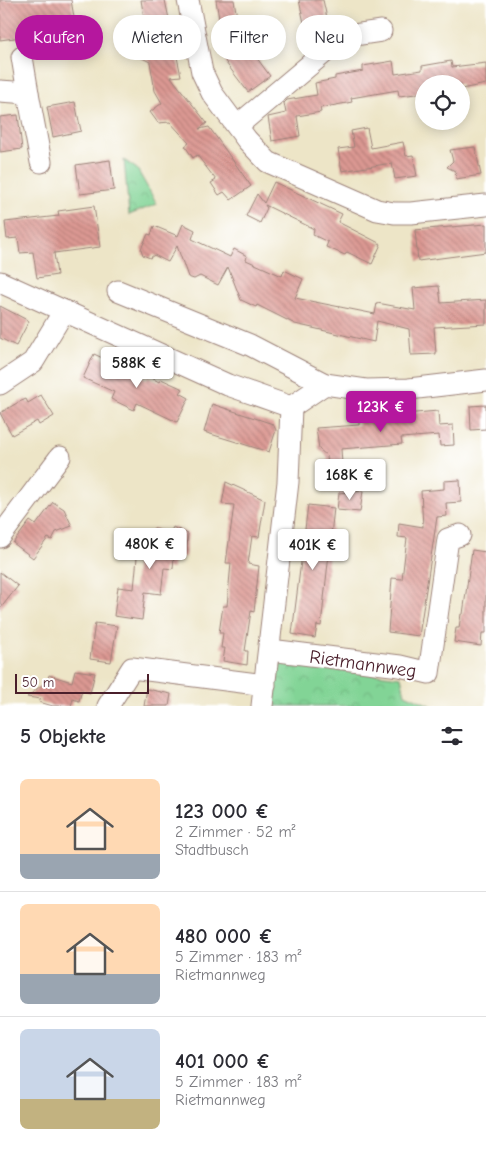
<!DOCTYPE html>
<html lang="de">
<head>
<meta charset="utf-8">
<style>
	body { margin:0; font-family:"Comic Neue",sans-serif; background:#f7f7f7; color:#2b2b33; height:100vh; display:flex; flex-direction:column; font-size:19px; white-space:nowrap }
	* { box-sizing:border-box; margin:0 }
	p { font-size:16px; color:#7c7c81 }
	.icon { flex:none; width:28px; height:28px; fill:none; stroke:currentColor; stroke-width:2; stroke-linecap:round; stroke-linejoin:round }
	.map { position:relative; height:706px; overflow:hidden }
	.details { display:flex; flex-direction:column; background:#fff; flex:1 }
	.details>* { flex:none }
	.banner { position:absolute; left:15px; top:15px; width:456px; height:45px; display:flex; gap:10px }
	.tools { position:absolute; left:415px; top:75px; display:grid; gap:10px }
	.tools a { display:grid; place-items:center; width:55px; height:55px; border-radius:50%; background:#fff; box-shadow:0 2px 12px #0003; font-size:25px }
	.scale { position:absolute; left:15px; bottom:12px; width:134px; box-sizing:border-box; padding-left:5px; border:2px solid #4a1f2b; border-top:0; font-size:14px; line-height:18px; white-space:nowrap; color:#4a1f2b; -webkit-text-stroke:4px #fff; paint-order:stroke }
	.price { position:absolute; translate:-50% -42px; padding:0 11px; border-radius:5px; background:#fff; color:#222; font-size:16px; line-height:32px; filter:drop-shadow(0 1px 2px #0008) }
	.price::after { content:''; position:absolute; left:50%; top:30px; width:15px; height:11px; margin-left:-8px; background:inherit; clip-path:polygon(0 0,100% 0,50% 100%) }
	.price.on { background:#b5179e; color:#fff }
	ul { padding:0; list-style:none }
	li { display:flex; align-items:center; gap:15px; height:125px; padding:0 20px }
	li+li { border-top:1px solid #e1e1e2 }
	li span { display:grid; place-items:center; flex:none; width:140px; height:100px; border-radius:8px; color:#555 }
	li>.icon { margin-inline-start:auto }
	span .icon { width:60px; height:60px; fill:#fffc; stroke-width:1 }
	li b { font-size:21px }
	h2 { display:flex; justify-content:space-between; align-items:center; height:60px; padding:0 20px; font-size:21px }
	.chip { padding:0 18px; border-radius:22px; background:#fff; box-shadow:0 2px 12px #0003; font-size:18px; line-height:45px }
	.chip.on { background:#b5179e; color:#fff }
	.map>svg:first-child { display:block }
	.park { fill:url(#park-crowns); stroke:#667a60 }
	.building { fill:url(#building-back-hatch) }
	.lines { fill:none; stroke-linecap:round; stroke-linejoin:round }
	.minor-casing { stroke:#9c8279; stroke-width:23 }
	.minor { stroke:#fff; stroke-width:21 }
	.labels { text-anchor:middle; stroke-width:4; stroke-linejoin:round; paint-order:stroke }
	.street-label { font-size:19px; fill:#4a1f2b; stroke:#fff }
</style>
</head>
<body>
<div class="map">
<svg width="486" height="706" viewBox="0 0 486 706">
	<defs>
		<pattern id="park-crowns" width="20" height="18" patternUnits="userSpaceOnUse" patternTransform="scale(1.25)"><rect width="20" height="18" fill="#82d496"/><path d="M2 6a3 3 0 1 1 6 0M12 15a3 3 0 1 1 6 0" fill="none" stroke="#72b681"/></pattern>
		<pattern id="building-back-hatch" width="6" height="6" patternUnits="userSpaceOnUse" patternTransform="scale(1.25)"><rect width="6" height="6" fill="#dc9993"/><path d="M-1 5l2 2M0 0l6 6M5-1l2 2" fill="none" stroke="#b47c78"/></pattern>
	</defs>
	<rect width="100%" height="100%" fill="#fff"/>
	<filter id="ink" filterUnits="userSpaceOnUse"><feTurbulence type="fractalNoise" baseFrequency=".02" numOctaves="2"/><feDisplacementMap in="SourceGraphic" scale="10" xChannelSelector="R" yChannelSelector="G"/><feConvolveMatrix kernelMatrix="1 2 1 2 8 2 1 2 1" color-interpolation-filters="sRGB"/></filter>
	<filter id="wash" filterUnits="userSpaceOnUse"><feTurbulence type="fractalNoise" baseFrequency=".0096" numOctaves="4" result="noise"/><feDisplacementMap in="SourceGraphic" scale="20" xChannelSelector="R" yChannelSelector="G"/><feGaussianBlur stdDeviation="1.12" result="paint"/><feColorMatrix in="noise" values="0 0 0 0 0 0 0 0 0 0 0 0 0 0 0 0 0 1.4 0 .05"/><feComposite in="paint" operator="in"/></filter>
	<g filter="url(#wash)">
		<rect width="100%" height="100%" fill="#ede5c7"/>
		<!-- park -->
		<g class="park">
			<path d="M124,160L137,169L157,204L129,215Z"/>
			<path d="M280,662L401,677L405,694L432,706H275L273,705Z"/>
		</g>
		<g id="blocks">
			<!-- building -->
			<g class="building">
				<path d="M0,0H71L78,40L38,46L36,35L0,40Z"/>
				<path d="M141,0H165L181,76L171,77L207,123L199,129L209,127L251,186L231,200L224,192L219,195L211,183L216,180L197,155L193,158L185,146L189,143L170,122L158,123L150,112L162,103L155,91L150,62L136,55L133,43L148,41Z"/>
				<path d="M216,0H234L240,35L270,76L248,92L226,63Z"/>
				<path d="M299,0H323L327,18L304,23Z"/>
				<path d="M393,61L395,74L422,70V66L451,61L452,67L486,63V84L461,89V84H424V93L399,96L398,90L351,98L352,102L320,108L321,112L297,116L300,136L272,141L268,117L286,113L284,103L287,100L317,95L315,83L335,79V76L363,71V66Z"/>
				<path d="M75,102L81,131L53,137L47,107Z"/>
				<path d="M18,115L22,149L0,152V117Z"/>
				<path d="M367,128L371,148L403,142L406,156L413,155L417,176L395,179L392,163L342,171L338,149L354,147L351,131Z"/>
				<path d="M475,147L481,175L456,179L455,171L447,167L453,161L450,150Z"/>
				<path d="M110,160L114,190L80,194L76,165Z"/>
				<path d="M274,182L342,214L338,222L381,244L372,264L347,252L345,255L326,247L328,242L313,235L314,229L265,205L267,208L260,223L246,216L257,194L264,203Z"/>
				<path d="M94,206L100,247L54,253L57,275L37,278L33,252L20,253L18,238L7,239L5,222L59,216L58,211Z"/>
				<path d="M183,224L195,230L192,239L230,257L234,249L247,256L246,260L282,276L284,270L303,279L295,298L375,314L377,303L415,310L413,288L439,286L441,303L486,300V324L434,327L436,354L411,355L409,329L377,321L374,342L295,324L257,305L256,307L241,300L228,267L218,285L200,276L194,279L188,277L177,246L168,262L154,255L150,258L143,255L141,249L148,234L151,235L154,226L178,236Z"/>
				<path d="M486,224V252L418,261L415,230Z"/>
				<path d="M0,306L29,321L16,346L0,338Z"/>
				<path d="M94,354L147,379L148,376L159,382L161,379L183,389L180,393L189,398L177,422L137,403L134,410L111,399L114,392L83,378Z"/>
				<path d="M41,395L54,416L39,425L37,421L12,435L0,413L17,403L26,399L28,403Z"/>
				<path d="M212,404L273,424L276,430L269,452L204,432Z"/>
				<path d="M486,405V429L471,430L470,406Z"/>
				<path d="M438,411L439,426L453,425L454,445L440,446L439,435L401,438L402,444L341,449L342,464L328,466L327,456L319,449L316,428L359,425V418Z"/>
				<path d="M460,480L461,502L446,503L447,516L437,517L419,636L388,632L392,578L402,579L407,538L398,537L399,523L423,527L421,491L444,489V481Z"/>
				<path d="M226,482L265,500L259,537L252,536L248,564L259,566L254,612L251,611L245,651H248L247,665L223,661L225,648H221L223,633H219L223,606H227L231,563H226L234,505L222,504Z"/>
				<path d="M363,491L360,512L337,510L339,493Z"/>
				<path d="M53,502L64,509L72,526L56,532L52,540L48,538L33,558L13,543L30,521L36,525Z"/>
				<path d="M308,505L334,508L321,626L317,625L315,638L292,634Z"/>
				<path d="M173,527L188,534L185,557L174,555L173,569L164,568L161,594L145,592L142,620L114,616L118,587L134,589L138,547L154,528L169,535Z"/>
				<path d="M472,550L486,552V633H482L481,646L454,642L456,628H459L461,614H463Z"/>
				<path d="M0,572L18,586L0,609Z"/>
				<path d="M95,623L117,626L111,662L90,659Z"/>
				<path d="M75,670L95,673L90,693L82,690L79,701L73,699L71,706H53L39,702L41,699L27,697L47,681L49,675L72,682Z"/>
				<path d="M147,689L171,694L169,706H144Z"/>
			</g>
		</g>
	</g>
	<g filter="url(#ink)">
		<use href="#blocks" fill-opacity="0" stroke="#9c8279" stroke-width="1"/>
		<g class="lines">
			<!-- minor casing -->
			<g class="minor-casing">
				<g id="minor">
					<path d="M188,0L202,72L212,93L247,140L268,162L377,210L394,213H411L486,205"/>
					<path d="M22,57L28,93"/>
					<path d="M0,91L28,93L41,162"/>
					<path d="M237,126L331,47L354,35L381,31"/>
					<path d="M0,282L228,385L291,407"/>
					<path d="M118,291L250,345L325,384"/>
					<path d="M0,384L33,362L64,311"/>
					<path d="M291,407L325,384L366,390L409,389L486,380"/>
					<path d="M0,537L60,457"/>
					<path d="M270,650L400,666L429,673L448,539L460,535"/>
					<path d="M108,706L132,668L265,685"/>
					<path d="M262,706L288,482L291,407"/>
				</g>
			</g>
			<!-- minor -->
			<use href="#minor" class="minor"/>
		</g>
	</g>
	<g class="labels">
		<!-- street labels -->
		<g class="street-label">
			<text transform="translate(363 663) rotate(8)" y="7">Rietmannweg</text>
		</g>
	</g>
</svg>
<div class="tools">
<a><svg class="icon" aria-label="locate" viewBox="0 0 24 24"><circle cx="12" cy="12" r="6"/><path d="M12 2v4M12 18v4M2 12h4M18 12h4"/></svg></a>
</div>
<div class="scale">50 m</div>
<b class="price" style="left:137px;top:389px">588K €</b>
<b class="price on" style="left:381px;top:433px">123K €</b>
<b class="price" style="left:350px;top:501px">168K €</b>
<b class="price" style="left:150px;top:570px">480K €</b>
<b class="price" style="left:313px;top:571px">401K €</b>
<div class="banner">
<a class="chip on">Kaufen</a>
<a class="chip">Mieten</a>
<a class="chip">Filter</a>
<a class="chip">Neu</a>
</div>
</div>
<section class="details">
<h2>5 Objekte<svg class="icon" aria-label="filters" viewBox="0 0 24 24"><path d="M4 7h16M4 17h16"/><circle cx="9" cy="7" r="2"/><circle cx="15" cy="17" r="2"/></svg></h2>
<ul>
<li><span style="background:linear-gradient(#ffd9b3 75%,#9aa5b1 0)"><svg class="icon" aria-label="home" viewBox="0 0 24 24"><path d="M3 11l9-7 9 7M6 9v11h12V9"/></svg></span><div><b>123 000 €</b><p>2 Zimmer · 52 m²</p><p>Stadtbusch</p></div></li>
<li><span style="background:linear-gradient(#ffd9b3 70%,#9aa5b1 0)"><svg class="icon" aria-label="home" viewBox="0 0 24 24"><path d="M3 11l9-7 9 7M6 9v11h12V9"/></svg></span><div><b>480 000 €</b><p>5 Zimmer · 183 m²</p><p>Rietmannweg</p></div></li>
<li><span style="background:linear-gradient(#c9d6e8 70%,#c2b280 0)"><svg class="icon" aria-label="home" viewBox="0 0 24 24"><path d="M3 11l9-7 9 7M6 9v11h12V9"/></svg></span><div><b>401 000 €</b><p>5 Zimmer · 183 m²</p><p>Rietmannweg</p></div></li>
</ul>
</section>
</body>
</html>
